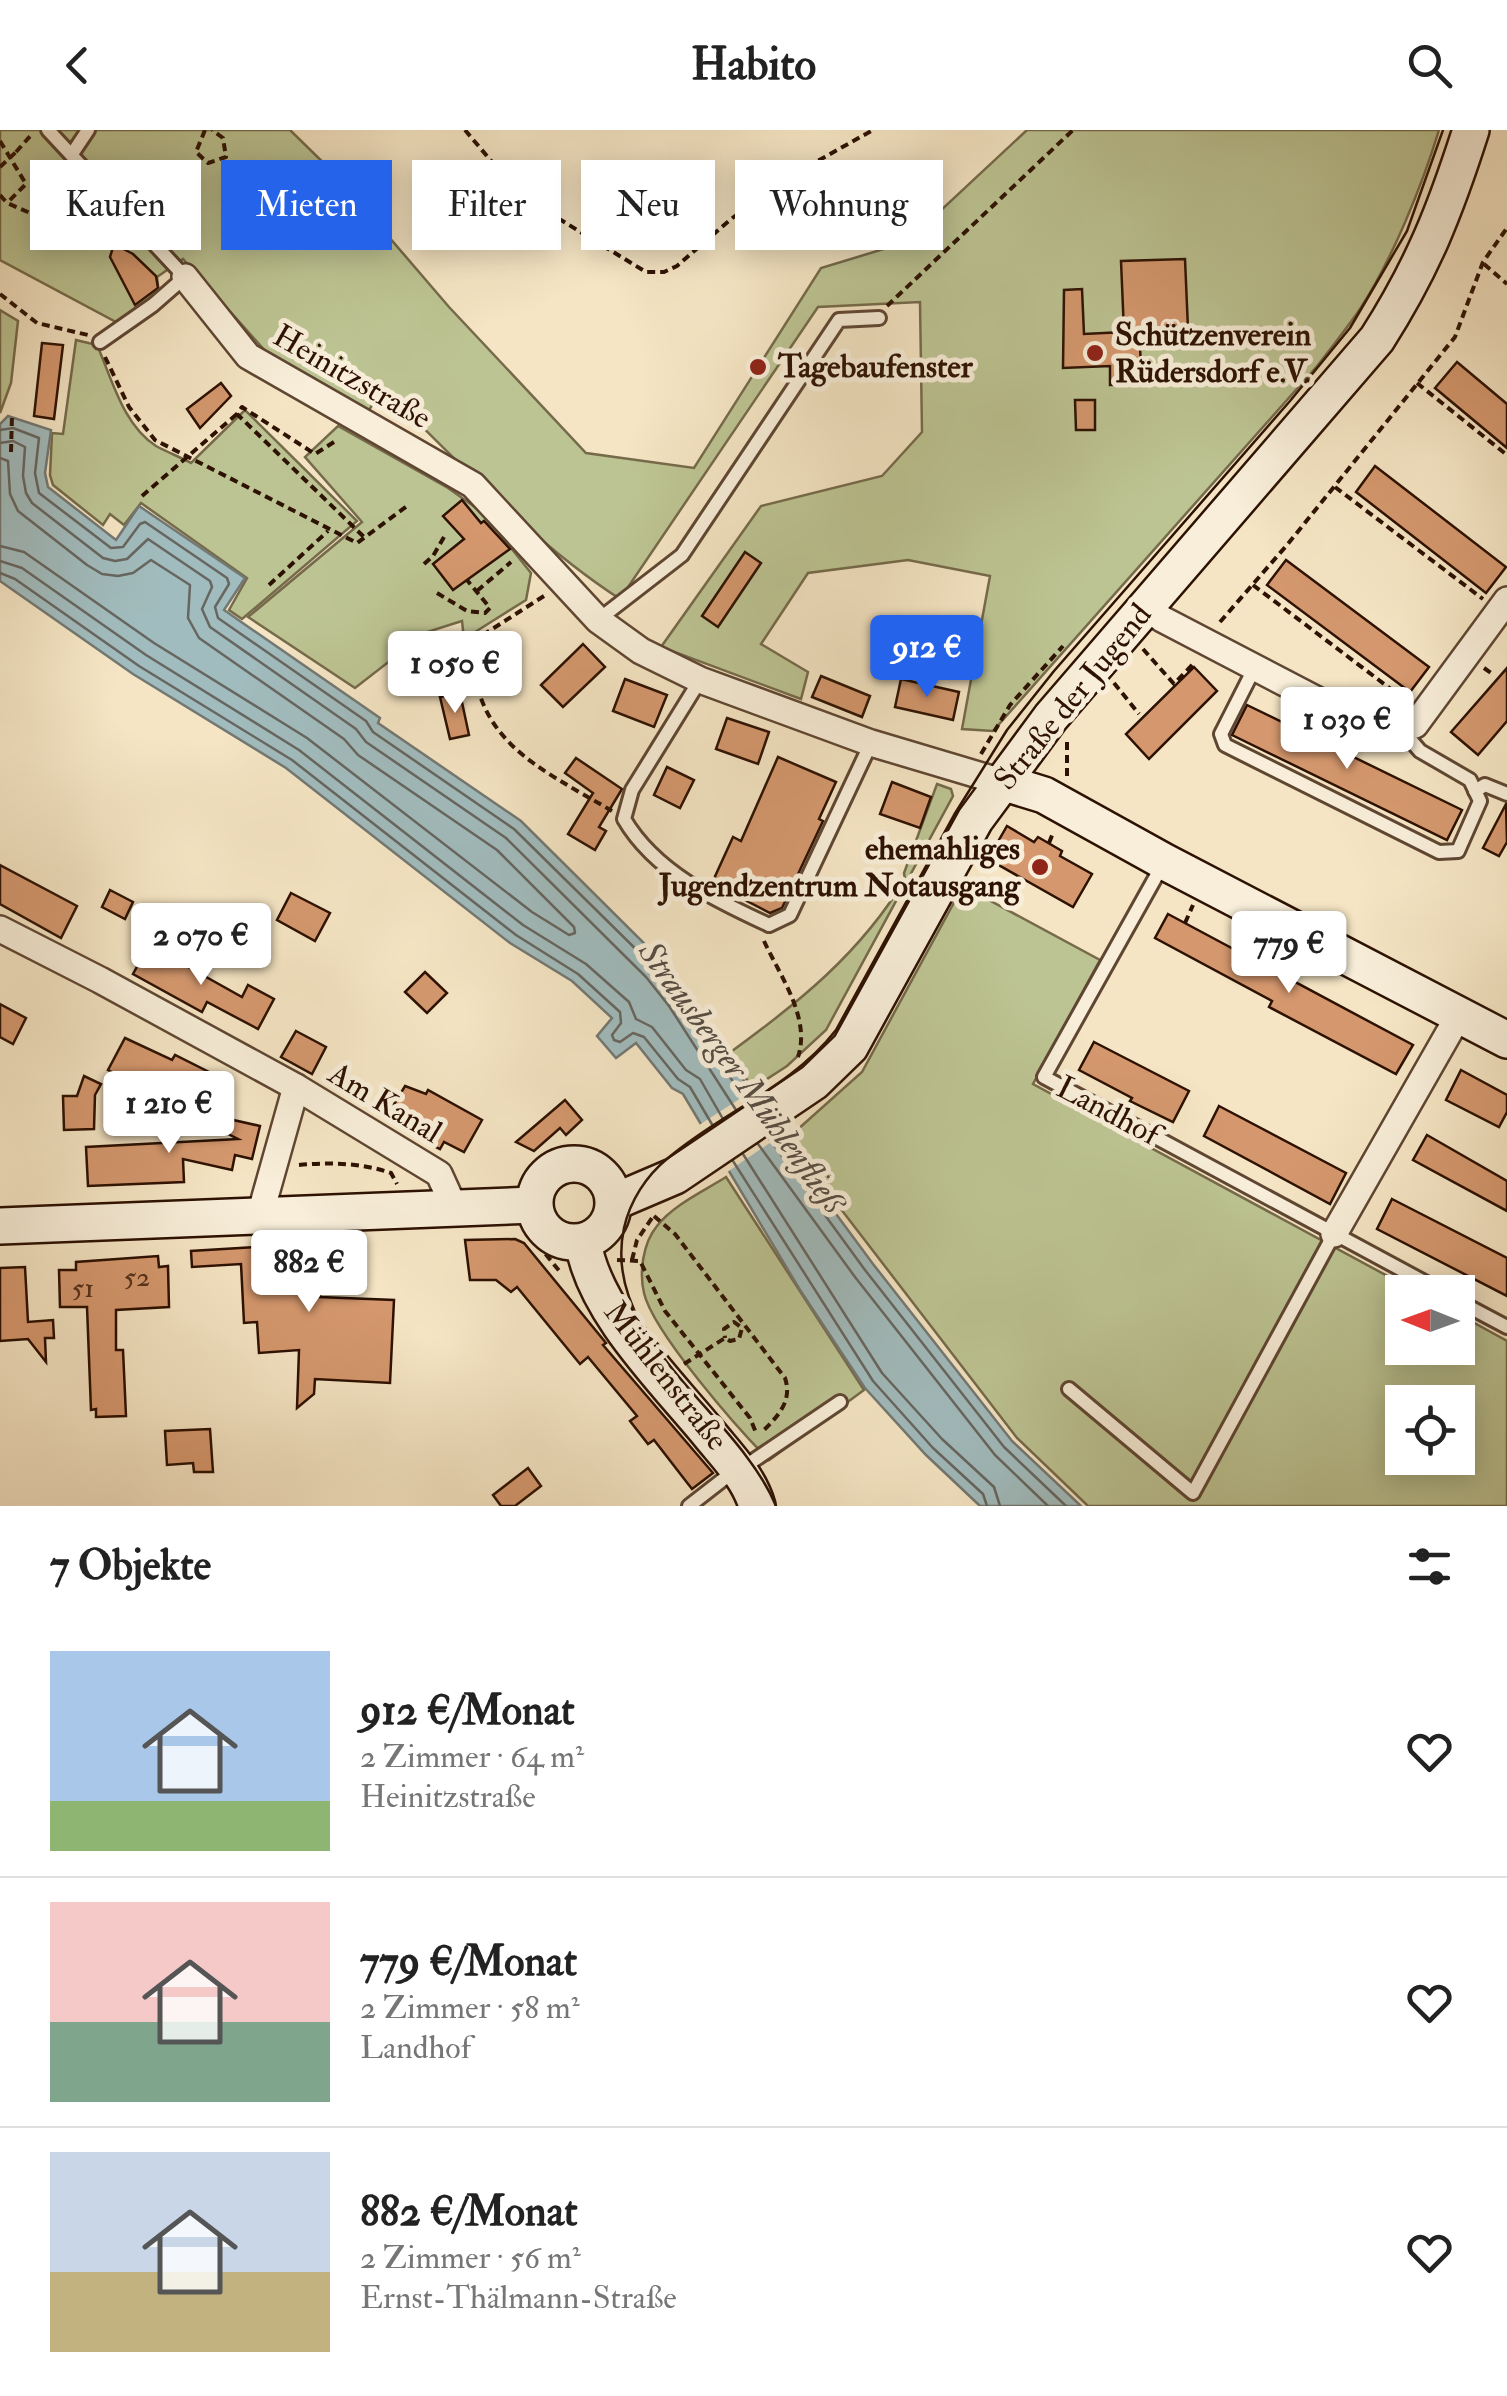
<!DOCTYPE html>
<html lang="de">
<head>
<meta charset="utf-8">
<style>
	body { margin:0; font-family:"IM FELL Double Pica",serif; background:#f2f2f2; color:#222; height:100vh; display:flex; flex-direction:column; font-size:38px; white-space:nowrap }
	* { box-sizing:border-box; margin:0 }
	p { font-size:32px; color:#767676 }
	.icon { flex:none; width:55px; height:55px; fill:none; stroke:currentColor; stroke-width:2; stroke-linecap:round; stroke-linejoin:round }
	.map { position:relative; height:1376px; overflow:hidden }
	.panel { display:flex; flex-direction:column; background:#fff; flex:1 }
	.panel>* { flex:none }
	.top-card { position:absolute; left:30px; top:30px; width:1000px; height:90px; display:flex; gap:20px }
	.needle { width:65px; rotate:271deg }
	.buttons { position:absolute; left:1385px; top:1145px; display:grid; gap:20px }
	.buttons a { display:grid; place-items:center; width:90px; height:90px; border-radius:0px; background:#fff; box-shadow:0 5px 25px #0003; font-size:50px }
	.price { position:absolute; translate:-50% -85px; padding:0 22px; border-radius:10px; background:#fff; color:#222; font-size:32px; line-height:65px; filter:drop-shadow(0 2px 5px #0008) }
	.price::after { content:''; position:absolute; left:50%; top:60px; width:30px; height:22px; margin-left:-15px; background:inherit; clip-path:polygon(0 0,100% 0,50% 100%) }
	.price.selected { background:#2563eb; color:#fff }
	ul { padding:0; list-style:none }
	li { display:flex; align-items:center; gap:30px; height:250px; padding:0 50px }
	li+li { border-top:2px solid #e0e0e0 }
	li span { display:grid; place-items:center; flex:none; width:280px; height:200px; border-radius:0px; color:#555 }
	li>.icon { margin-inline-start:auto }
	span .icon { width:120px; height:120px; fill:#fffc; stroke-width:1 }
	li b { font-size:42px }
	h2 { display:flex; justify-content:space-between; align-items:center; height:120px; padding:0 50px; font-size:42px }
	.chip { padding:0 35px; border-radius:0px; background:#fff; box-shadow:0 5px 25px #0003; font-size:35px; line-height:90px }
	.chip.selected { background:#2563eb; color:#fff }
	header { display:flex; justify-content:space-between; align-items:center; height:130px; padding:0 50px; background:#fff; font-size:45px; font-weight:700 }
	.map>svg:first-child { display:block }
	.green { fill:#bdc493; stroke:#756a4a; stroke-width:2.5; fill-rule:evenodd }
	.water { fill:#a1bcbe; stroke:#737873; stroke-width:2.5 }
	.pier { fill:#f5e5c4 }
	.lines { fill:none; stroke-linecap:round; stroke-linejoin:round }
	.shore { stroke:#676660; stroke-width:2.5 }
	.building { fill:#d5986e; stroke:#2d1102; stroke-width:2.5 }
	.lane-casing { stroke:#5f4632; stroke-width:18 }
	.street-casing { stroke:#5f4632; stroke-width:30 }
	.secondary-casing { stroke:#2d1102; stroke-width:40 }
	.path { stroke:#2d1102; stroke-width:4; stroke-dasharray:8 5; stroke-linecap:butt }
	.lane { stroke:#f8eed9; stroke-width:12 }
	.street { stroke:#f8eed9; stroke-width:25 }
	.secondary { stroke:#f8eed9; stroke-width:35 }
	.tram { stroke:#2d1102; stroke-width:2.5 }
	.path-bridge { stroke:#2d1102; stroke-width:4; stroke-dasharray:8 5; stroke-linecap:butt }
	.poi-dot { fill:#8f2418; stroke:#f8eed9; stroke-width:4 }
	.labels { text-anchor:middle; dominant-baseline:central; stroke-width:10; stroke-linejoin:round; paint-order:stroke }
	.number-label { font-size:28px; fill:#57331d }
	.poi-label { font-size:32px; font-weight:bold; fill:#2d1102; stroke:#f8eed9; text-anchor:start }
	.street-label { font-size:32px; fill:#2d1102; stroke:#f8eed9 }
	.water-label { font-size:35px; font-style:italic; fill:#564d44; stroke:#f8eed9 }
</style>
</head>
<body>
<header><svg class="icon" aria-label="back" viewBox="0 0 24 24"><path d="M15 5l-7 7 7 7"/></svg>Habito<svg class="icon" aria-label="search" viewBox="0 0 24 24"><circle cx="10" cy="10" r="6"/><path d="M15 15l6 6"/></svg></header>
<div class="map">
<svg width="1507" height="1376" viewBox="0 0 1507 1376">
	<rect width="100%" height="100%" fill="#f5e5c4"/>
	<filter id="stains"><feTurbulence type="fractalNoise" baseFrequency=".002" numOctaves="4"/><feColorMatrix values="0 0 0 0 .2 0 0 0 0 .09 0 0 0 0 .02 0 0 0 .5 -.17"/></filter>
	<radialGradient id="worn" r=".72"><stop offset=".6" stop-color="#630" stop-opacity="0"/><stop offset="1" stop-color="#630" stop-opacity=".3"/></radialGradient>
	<g class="green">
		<path d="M0,0H290L334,43L449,177L586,323L694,338L821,138L907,112L1027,0H1439C1422,56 1392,130 1360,179C1347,198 1332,217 1318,235L993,601L962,599L990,446L908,430L808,443L761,514L808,542L801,569L661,517L761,376L882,346L922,302L920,172L818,177L620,469C532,412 458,331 383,258L369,280L276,233L183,129L157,147L159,164L118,193L0,130Z"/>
		<polygon points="0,180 18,191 11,253 0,283"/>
		<path d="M76,210L97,215C112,249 123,295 156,316C167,322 180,327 191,333L245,280L357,391L242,489L229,480L247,448L141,373L124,395L110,384L103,395L53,355L50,345L52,303L63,304Z"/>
		<polygon points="338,296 448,358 482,382 531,443 526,470 464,509 462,491 427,502 355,558 248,487 362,392 305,327"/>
		<path d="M937,654L951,659L953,666L826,900L787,936L753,958L728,924C797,874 861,823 905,749L904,743Z"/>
		<path d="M963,756L1100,830L1033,954L1417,1162H1402V1218H1458V1184L1507,1211V1376H1088L1017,1308L787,1009L862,942ZM1402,1272H1458V1328H1402Z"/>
		<path d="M726,1047L864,1260L769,1330C738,1299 653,1202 644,1163C639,1142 643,1113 657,1096C673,1075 704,1061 726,1047Z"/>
	</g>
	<polygon class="water" points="8,286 51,300 45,343 48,357 116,410 139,376 245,448 224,480 380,588 378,593 521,691 663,832 687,863 788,1019 873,1134 1012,1311 1081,1376 980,1376 926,1325 865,1258 800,1160 683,964 672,958 636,913 616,928 597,906 612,888 572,851 510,813 286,638 133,544 0,451 0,294"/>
	<polygon class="pier" points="755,959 784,1003 723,1045 696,997"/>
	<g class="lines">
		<g class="shore">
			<polyline points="0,300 13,298 39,308 35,343 39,363 111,418 123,417 140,394 145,392 227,448 229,454 215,477 218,488 366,591 373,602 514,699 655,838 679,869 747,973"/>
			<polyline points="0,313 13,311 25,317 23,346 26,363 32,373 103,428 115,431 127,429 148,409 210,451 212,457 202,479 210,497 356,599 366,612 506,708 646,847 669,876 736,980"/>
			<polyline points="0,328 8,331 10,364 18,381 87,435 102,444 118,446 133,443 151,430 190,455 188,488 199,508 344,609 358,625 497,720 574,797 575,803 569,805 532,782 307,608 154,513 24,422 0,416"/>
			<polyline points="0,431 22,438 146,525 299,620 523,795 586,834 629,872 636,889 652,897 686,940 700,949 723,989"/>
			<polyline points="0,443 15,449 139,536 292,630 516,805 578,844 620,882 621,893 612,905 614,910 620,912 633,903 644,907 678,949 690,957 713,996"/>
			<polyline points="768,1007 865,1140 1004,1317 1066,1376"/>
			<polyline points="758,1014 855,1147 995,1325 1048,1376"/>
			<polyline points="743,1024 882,1243 942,1309 994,1357 1000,1376"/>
			<polyline points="733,1031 873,1251 933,1318 983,1364 987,1376"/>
		</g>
	</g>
	<g class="building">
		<polygon points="114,114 133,124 156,146 158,158 135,175 110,127"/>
		<polygon points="1185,129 1188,199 1156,201 1156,217 1140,217 1142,254 1110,255 1110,236 1063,238 1064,160 1082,159 1084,204 1124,202 1121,131"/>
		<polygon points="42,213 63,215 54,289 34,286"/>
		<polygon points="1457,232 1507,274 1507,318 1435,258"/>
		<polygon points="221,253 231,266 200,298 187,279"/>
		<polygon points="1075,270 1095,270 1095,300 1076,300"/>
		<polygon points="1375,336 1506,437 1486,463 1356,362"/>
		<polygon points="462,370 481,393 484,391 510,419 453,460 433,434 464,409 443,386"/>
		<polygon points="745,422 761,433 718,497 702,486"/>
		<polygon points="1286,430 1429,537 1410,562 1267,455"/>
		<polygon points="583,514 605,537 563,577 541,555"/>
		<polygon points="1194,537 1217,561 1149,629 1126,604"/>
		<polygon points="1507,538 1507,591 1478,625 1451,602"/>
		<polygon points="821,546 870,566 862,587 812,567"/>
		<polygon points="625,549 667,565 654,597 613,581"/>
		<polygon points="901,549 959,562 953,590 895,577"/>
		<polygon points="460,563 469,605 450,609 440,567"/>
		<polygon points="1247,575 1462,680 1447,710 1232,605"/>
		<polygon points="727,588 769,602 758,634 716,619"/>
		<polygon points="778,627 836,652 819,689 823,691 782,778 770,783 712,753 733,707 741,711"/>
		<polygon points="576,628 622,659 599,697 606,701 595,720 568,704 593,663 565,643"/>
		<polygon points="667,637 694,650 680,678 654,665"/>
		<polygon points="892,652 931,667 920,698 880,684"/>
		<polygon points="1506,674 1507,712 1499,726 1483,718"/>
		<polygon points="1007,696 1034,712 1038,707 1062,721 1060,726 1092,744 1073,777 988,729"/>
		<polygon points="0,735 77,776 61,808 0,774"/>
		<polygon points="110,760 133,772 125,789 102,777"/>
		<polygon points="291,763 330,783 315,811 277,790"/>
		<polygon points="1168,784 1413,915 1396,944 1269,877 1272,871 1155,808"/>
		<polygon points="149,815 242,867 248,855 274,869 258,899 207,872 202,882 133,844"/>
		<polygon points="425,842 447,863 427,883 405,862"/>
		<polygon points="0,874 26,888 13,914 0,907"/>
		<polygon points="296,901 326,917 312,944 281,927"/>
		<polygon points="125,908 172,930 175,925 209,942 188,983 108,940"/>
		<polygon points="1094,912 1189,961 1173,992 1130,971 1132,968 1079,940"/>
		<polygon points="1461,940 1507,965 1507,982 1499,997 1446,970"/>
		<polygon points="84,946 101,954 95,965 94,999 64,1000 63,966 77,966"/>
		<polygon points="405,956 426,964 428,960 482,990 464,1022 444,1012 440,1019 424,1011 428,1006 390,981"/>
		<polygon points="565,970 582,990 566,1005 560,998 534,1021 516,1012"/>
		<polygon points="1219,976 1346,1043 1330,1074 1204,1006"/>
		<polygon points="198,982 260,996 252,1029 235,1025 232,1040 183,1029 184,1052 88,1056 86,1017 238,1009 196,988"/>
		<polygon points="1427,1005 1507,1051 1507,1081 1413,1030"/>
		<polygon points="1392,1069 1507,1128 1507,1166 1377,1099"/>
		<polygon points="515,1109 524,1113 606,1213 603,1215 713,1343 692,1359 654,1310 648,1314 630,1291 637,1286 588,1227 580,1234 517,1157 511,1162 496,1150 470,1150 465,1110"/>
		<polygon points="323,1113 320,1167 394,1170 390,1253 315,1249 314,1264 297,1278 299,1220 259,1223 257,1192 244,1193 241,1134 192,1137 191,1121"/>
		<polygon points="158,1126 159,1137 168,1136 169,1177 116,1180 116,1220 123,1220 126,1286 96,1287 96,1279 91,1280 87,1177 60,1177 59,1140 76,1140 76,1132"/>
		<polygon points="25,1137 28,1192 53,1190 54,1208 45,1208 46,1232 28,1209 0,1211 0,1138"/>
		<polygon points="210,1299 213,1342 194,1342 193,1333 167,1335 165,1301"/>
		<polygon points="528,1338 541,1356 515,1376 501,1376 493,1365"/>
	</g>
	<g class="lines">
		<defs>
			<g id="lane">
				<polyline points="48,0 185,147 153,175 100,212"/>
				<polyline points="72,24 88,0"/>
				<polyline points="598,490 682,425 839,190 879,188"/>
				<polyline points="1255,537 1221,604 1225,615 1439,722 1458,721 1480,671 1470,650 1420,621 1401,599"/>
				<path d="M700,550L632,660L624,689C655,742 715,770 769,795L790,785L871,613"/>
				<polyline points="1475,661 1485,655 1507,664"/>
				<polyline points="1163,734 1044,947 1443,1162"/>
				<polyline points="1458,1171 1507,1197"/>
				<polyline points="1069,1259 1193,1363 1334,1104"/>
				<polyline points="741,1339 840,1272"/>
				<polyline points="689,1376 734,1341"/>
			</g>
			<g id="street">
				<polyline points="185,147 248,226 473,355 598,490 641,521 700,550 871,613 1002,652"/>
				<path d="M1147,477L1162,489L1350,587C1372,596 1391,601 1415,595L1507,470"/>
				<polyline points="0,799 100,850 296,957 439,1044 454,1077"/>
				<polyline points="260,1085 296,957"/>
				<polyline points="1334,1104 1459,885"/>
			</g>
			<g id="secondary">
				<polyline points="1002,652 1044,665 1165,732 1507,910"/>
				<circle cx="574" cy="1073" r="39"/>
				<path d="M614,1072L675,1046L814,952L850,917L975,690L1051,587L1377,209C1423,137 1445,81 1471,0"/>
				<polyline points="0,1096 534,1075"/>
				<path d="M583,1112C594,1182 666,1251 710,1305C728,1327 749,1348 757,1376"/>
			</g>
		</defs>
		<use href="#lane" class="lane-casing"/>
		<use href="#street" class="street-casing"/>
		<use href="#secondary" class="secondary-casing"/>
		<g class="path">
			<polyline points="205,0 196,22 208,33 226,27 223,8 212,0"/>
			<polyline points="465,0 520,65 646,142 664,142 677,136 731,89 789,47 873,0"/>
			<polyline points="0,11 26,54 7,73"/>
			<polyline points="16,22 32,4"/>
			<polyline points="0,65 7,73 109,117 118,101"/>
			<polyline points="1484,134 1507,154"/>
			<polyline points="0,164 37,193 88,205"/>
			<polyline points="887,176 1073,0"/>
			<polyline points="105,227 129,277 155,310 357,413 407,376"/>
			<polyline points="1417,253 1507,325"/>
			<polyline points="334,312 315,324 242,277 237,284 365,408"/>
			<polyline points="11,322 12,285"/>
			<polyline points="1335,357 1483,469"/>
			<polyline points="142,366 237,284"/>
			<polyline points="424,434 433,426 444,407"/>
			<polyline points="269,455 328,401"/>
			<polyline points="1253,455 1404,569"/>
			<polyline points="477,461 511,432"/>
			<polyline points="437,463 467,481 485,483 490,478 467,450"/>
			<path d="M544,466L472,512C472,611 536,636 612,681"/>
			<polyline points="1220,492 1287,415 1455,207 1483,132 1507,98"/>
			<polyline points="1143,519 1174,554 1194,533"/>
			<polyline points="1484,538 1494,545"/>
			<polyline points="1114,553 1139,584"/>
			<polyline points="1067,612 1067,647"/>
			<polyline points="981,624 1010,575 1063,516"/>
			<polyline points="1049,713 1053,703"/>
			<polyline points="1185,793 1193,775"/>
			<path d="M764,811C780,846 811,888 798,927"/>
			<path d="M299,1035C330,1032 362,1033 391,1043L397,1054"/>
			<path d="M654,1086L675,1104L785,1248C793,1272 777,1287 761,1303"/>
			<polyline points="529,1104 561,1143"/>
			<polyline points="617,1130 640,1131 665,1181 750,1288 757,1305"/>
			<polyline points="632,1130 637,1110 654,1085"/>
			<polyline points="684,1234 725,1208 730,1211 739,1209 742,1198 734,1192 724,1199 725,1208"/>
		</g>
		<use href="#lane" class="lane"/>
		<use href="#street" class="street"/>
		<use href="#secondary" class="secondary"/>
		<path class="tram" d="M776,1376C737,1282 600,1210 624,1098C630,1071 646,1046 668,1028C722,982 792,957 836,900L954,685L1007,600L1054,541L1290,271L1350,198L1407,101L1443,0"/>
		<polyline class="path-bridge" points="0,37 16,22"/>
	</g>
	<g class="poi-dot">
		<circle cx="1095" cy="223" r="10"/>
		<circle cx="758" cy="237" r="10"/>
		<circle cx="1040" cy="737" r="10"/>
	</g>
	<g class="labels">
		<g class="number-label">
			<text x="137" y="1147">52</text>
			<text x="83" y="1158">51</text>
		</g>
		<g class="poi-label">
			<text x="1115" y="205">Schützenverein<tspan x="1115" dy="37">Rüdersdorf e.V.</tspan></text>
			<text x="778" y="237">Tagebaufenster</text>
			<text x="1020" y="719" text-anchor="end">ehemahliges<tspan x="1020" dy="37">Jugendzentrum Notausgang</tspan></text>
		</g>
		<g class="street-label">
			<text transform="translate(352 247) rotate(30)">Heinitzstraße</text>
			<text transform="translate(1073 567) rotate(-51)">Straße der Jugend</text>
			<text transform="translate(385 973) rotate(31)">Am Kanal</text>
			<text transform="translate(1108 981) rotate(28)">Landhof</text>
			<text transform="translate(666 1246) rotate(52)">Mühlenstraße</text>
		</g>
		<g class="water-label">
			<text transform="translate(742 947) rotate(54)">Strausberger Mühlenfließ</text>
		</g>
	</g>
	<rect width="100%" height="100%" filter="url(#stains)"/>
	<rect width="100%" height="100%" fill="url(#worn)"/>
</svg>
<div class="buttons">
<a><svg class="needle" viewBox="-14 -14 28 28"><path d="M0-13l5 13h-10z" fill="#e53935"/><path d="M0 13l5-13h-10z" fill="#767676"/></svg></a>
<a><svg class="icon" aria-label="locate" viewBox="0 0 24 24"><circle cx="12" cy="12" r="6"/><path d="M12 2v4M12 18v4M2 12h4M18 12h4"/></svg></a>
</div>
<b class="price selected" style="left:927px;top:570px">912 €</b>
<b class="price" style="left:455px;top:586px">1 050 €</b>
<b class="price" style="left:1347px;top:642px">1 030 €</b>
<b class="price" style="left:201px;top:858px">2 070 €</b>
<b class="price" style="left:1289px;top:866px">779 €</b>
<b class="price" style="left:169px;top:1026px">1 210 €</b>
<b class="price" style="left:309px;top:1185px">882 €</b>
<div class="top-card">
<a class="chip">Kaufen</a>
<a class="chip selected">Mieten</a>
<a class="chip">Filter</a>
<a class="chip">Neu</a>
<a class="chip">Wohnung</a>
</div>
</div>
<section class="panel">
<h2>7 Objekte<svg class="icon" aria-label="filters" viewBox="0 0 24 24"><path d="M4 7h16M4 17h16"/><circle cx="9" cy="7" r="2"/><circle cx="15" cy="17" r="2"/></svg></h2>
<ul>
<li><span style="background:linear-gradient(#a9c7e8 75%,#8fb573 0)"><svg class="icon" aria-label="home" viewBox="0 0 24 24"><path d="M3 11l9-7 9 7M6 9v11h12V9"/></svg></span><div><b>912 €/Monat</b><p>2 Zimmer · 64 m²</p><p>Heinitzstraße</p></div><svg class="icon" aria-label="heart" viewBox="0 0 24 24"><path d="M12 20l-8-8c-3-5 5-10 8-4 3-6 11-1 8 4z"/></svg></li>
<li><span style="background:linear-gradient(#f6c9c9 60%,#7fa58c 0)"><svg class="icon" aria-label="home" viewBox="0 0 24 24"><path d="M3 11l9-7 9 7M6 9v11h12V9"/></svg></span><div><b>779 €/Monat</b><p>2 Zimmer · 58 m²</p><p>Landhof</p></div><svg class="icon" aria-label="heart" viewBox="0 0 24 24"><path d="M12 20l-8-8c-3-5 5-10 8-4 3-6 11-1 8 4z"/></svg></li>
<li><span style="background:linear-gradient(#c9d6e8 60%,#c2b280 0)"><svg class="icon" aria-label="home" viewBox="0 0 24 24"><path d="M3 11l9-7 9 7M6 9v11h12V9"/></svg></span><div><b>882 €/Monat</b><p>2 Zimmer · 56 m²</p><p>Ernst-Thälmann-Straße</p></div><svg class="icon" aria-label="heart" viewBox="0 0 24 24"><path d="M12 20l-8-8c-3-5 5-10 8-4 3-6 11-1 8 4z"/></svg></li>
</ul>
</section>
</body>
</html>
